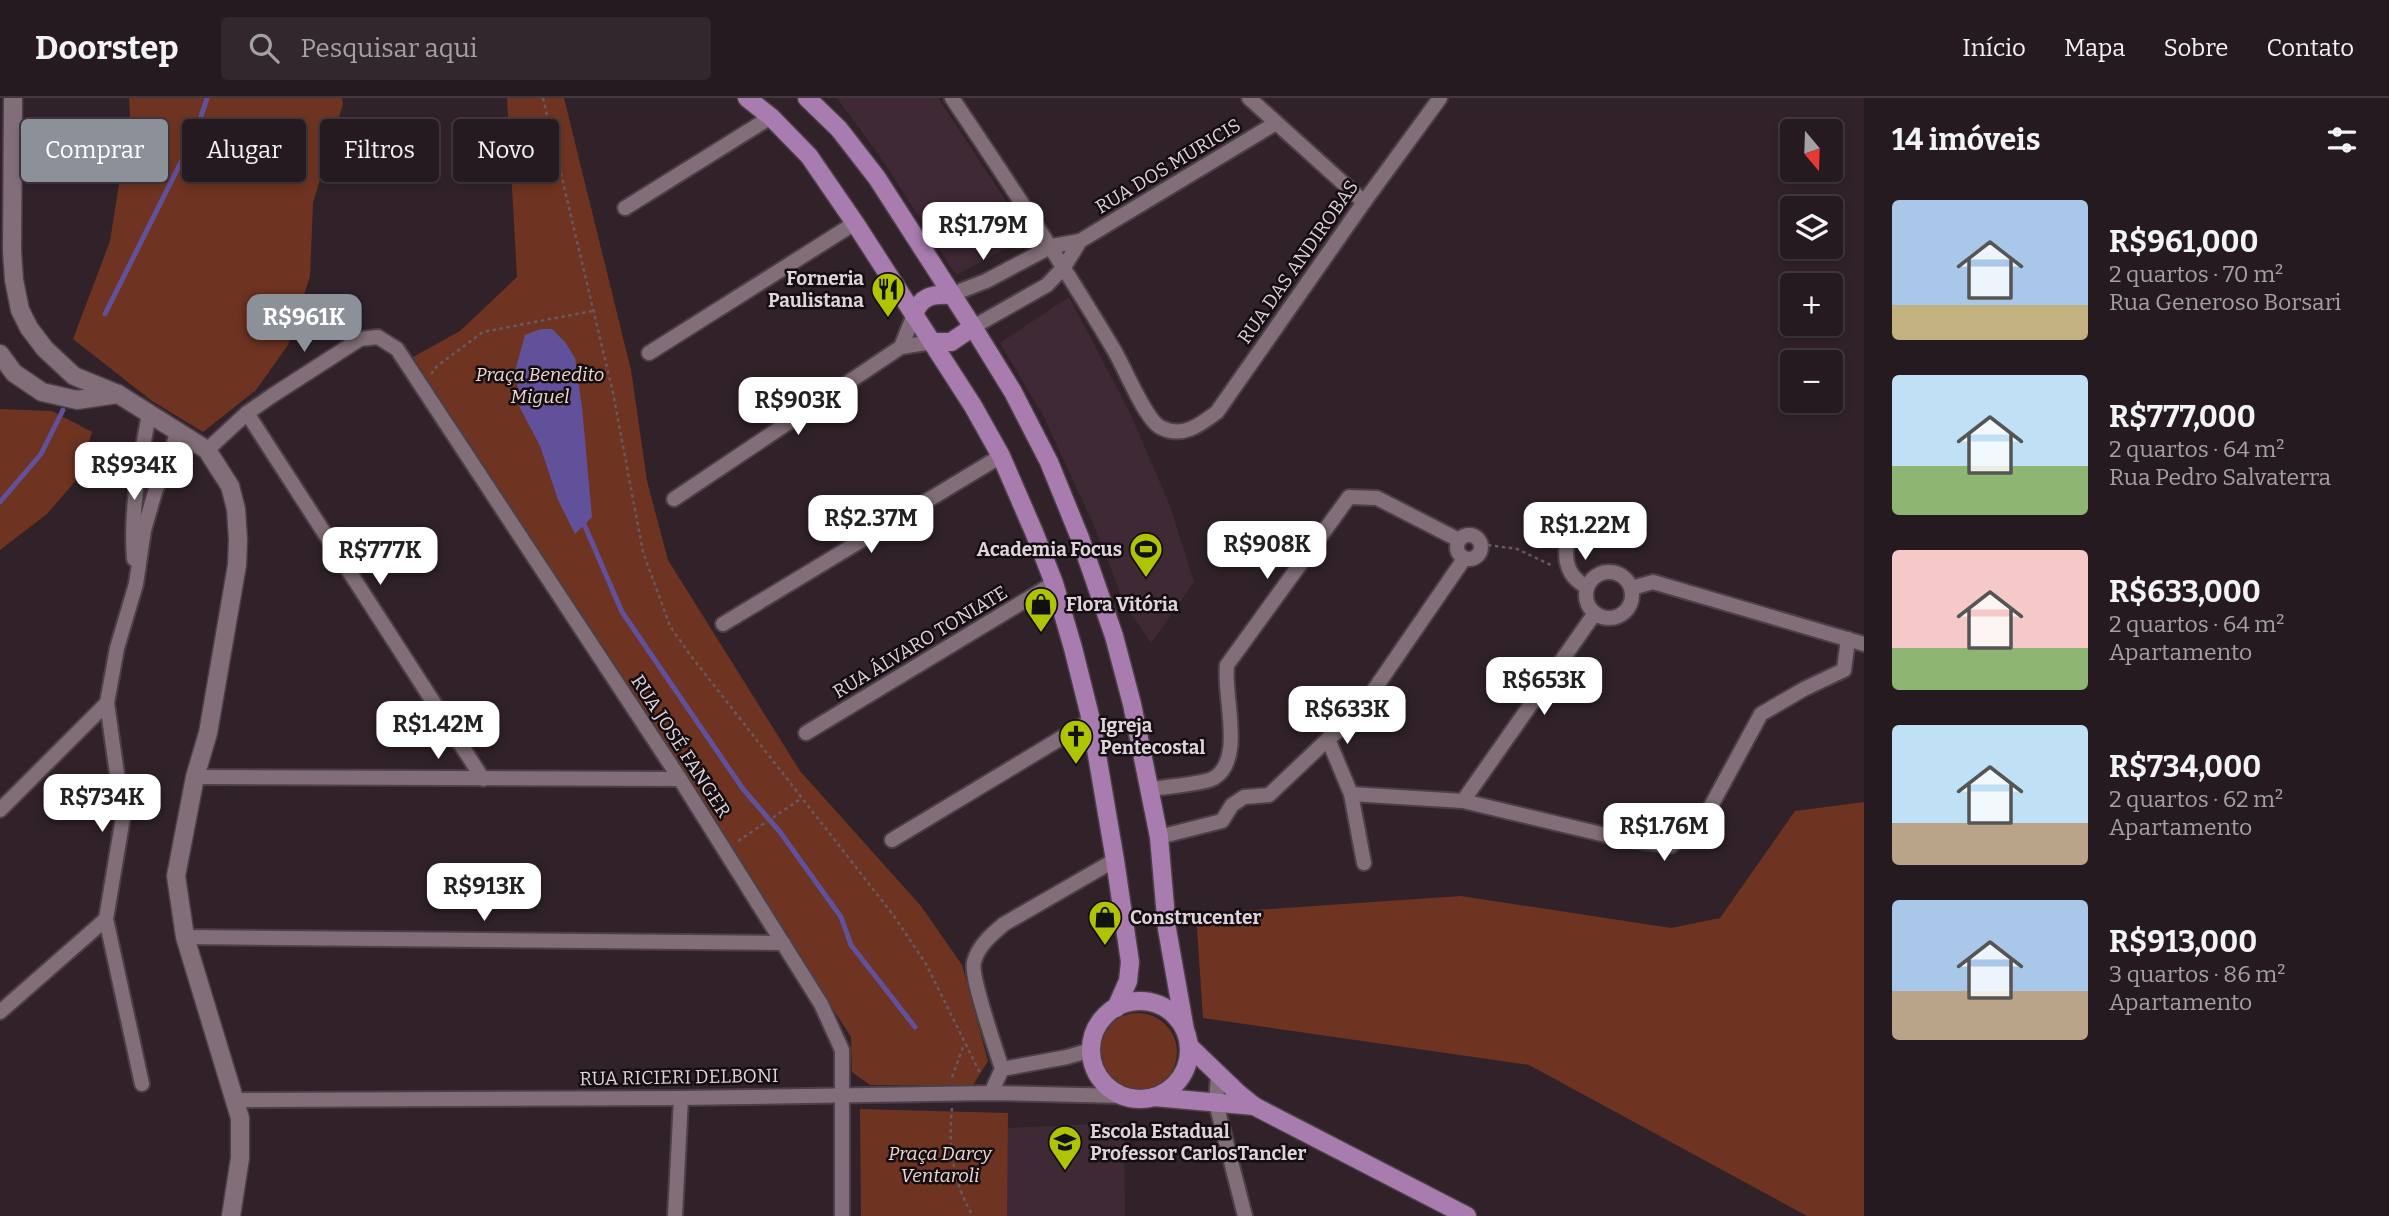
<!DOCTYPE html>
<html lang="pt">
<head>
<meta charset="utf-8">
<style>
	body { margin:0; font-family:Bitter,serif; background:#31272d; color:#f1f3f6; height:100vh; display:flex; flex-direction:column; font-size:26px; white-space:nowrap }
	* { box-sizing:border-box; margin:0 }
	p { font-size:23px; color:#a3a1a5 }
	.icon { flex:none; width:38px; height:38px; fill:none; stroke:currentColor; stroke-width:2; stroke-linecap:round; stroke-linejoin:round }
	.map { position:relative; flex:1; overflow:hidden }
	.side { display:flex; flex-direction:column; background:#251a20; width:525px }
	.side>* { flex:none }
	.banner { position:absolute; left:21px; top:21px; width:665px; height:63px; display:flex; gap:14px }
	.needle { width:46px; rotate:161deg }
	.tools { position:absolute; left:1780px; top:21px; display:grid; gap:14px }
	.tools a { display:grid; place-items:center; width:63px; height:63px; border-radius:7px; background:#251a20; box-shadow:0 4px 10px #0003,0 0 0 2px #42383e; font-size:35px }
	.price { position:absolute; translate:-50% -60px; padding:0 16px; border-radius:14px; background:#fff; color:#222; font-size:23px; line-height:46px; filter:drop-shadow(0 2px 4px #0008) }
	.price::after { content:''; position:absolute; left:50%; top:42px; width:21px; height:16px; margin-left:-10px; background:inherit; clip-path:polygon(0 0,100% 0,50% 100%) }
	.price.on { background:#8c9099; color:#fff }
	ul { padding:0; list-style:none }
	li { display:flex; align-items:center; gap:21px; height:175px; padding:0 28px }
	li span { display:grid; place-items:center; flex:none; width:196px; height:140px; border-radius:7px; color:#555 }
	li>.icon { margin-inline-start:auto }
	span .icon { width:84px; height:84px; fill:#fffc; stroke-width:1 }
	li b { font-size:30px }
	h2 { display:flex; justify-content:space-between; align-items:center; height:84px; padding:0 28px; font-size:30px }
	.tag { padding:0 24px; border-radius:7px; background:#251a20; box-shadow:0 4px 10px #0003,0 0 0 2px #42383e; font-size:24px; line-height:63px }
	.tag.on { background:#8c9099; color:#fff }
	header { display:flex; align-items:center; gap:42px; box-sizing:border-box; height:98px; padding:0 35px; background:#251a20; border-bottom:2px solid #42383e }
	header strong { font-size:33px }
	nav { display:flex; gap:38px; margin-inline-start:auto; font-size:24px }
	.search { width:490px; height:63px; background:#31272d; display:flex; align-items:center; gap:18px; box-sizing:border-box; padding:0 24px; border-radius:7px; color:#a3a1a5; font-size:26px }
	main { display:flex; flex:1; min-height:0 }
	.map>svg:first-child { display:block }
	.built { fill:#3f2935 }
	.green { fill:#6e3321 }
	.water { fill:#61519a }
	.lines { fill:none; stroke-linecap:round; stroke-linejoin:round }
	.stream { stroke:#61519a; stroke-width:5 }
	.street-casing { stroke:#4c3f47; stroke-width:18 }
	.secondary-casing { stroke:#4c3f47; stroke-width:21 }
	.primary-casing { stroke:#4c3f47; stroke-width:21 }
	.path { stroke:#675960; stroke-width:2.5; stroke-dasharray:3.5 3.5; stroke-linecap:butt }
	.street { stroke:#816e78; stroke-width:14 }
	.secondary { stroke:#816e78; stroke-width:18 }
	.primary { stroke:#a97cb0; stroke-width:18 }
	.labels { text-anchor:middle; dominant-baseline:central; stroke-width:5; stroke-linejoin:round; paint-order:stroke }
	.street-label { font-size:19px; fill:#dfd4da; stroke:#140d11 }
	.poi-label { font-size:19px; font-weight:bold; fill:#dfd4da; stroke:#140d11; text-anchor:start }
	.park-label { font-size:19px; font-style:italic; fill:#efd7d0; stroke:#140d11 }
</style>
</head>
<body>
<header>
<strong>Doorstep</strong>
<div class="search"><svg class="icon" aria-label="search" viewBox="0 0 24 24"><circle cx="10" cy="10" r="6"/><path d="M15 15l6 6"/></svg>Pesquisar aqui</div>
<nav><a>Início</a><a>Mapa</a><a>Sobre</a><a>Contato</a></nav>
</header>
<main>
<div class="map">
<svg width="1864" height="1118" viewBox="0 0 1864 1118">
	<rect width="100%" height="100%" fill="#31222a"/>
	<g class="built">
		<polygon points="837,0 938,0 1029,138 956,177 880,58"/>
		<polygon points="1069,199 1130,315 1170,408 1194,484 1151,545 1125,507 1095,430 1044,319 1000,245"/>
		<polygon points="1124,1025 1125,1118 1005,1118 1006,1030"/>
	</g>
	<g class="green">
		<polygon points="129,0 342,0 343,6 313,105 310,178 288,247 256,292 203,334 152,303 73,241 110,143 130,17"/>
		<polygon points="507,0 564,0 631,272 647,383 668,462 800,673 921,808 962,867 988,963 973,987 870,987 852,974 851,939 413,259 460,233 517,179"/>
		<polygon points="0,311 52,313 92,334 78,380 47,416 0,452"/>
		<polygon points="1864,704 1864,1118 1807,1118 1529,967 1203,920 1196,816 1461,798 1671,830 1720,820 1795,713"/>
		<circle cx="1138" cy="954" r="39"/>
		<polygon points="860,1011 1008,1015 1007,1118 861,1118"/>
	</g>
	<polygon class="water" points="541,231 552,231 565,244 575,260 582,309 592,419 575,436 558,402 540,348 519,308 516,269 525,237"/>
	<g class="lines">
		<g class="stream">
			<polyline points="105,216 196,34 207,0"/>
			<polyline points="0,404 41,356 63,312"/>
			<polyline points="584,426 622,514 743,691 780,734 841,819 851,847 915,929"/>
		</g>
		<defs>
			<g id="street">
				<path d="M952,0C1008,83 1063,166 1114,252C1124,268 1145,321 1160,329C1182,341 1200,327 1217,314L1364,104L1440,0"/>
				<polyline points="1249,0 1364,104"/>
				<polyline points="625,110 771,19"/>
				<polyline points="950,197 986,183 1052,148 1080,143 1276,25"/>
				<polyline points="973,229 1047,187 1064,169 1080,143"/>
				<polyline points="901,249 914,217"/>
				<polyline points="649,255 855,125"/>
				<polyline points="247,315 483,681"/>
				<polyline points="207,352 247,315 273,297 360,241 378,239 397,251 680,681 821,906 842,952 842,1118"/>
				<polyline points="674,401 901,249 932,244"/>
				<path d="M1570,417C1567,445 1557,474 1587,489"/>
				<circle cx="1469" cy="449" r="12"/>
				<path d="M134,461C130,411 140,365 149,316"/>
				<circle cx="1609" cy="497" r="23"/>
				<polyline points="1632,490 1653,484 1864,546"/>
				<polyline points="723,526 1001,358"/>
				<polyline points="806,635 1054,485"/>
				<polyline points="1328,641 1351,696 1364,765"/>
				<polyline points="195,679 680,681"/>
				<path d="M1150,691C1164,689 1204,686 1214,680C1245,661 1223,599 1227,567L1349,399L1377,400L1459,442"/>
				<polyline points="1351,696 1463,703 1618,740 1671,748 1705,719 1761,616 1804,591 1844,572 1848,541"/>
				<polyline points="1463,703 1595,515"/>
				<polyline points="0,712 107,605"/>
				<polyline points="1159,739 1222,723 1232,707 1244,699 1269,697 1328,641 1356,618 1464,461"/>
				<polyline points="892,742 1091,622"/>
				<polyline points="185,839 783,845"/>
				<polyline points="0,914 106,821"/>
				<polyline points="1002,971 1067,959 1091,952"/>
				<polyline points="1218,977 1216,1005 1245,1118"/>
				<polyline points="142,986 106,821 123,719 107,605 117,550 136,486 144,432 155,394 178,334"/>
				<path d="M991,995L1002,971C996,951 970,879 974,864C978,848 992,836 1004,826L1115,762"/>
				<polyline points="235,1002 681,1000 991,995 1123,998"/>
				<polyline points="675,1118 681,1000"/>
			</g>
			<g id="secondary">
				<polyline points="13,0 12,153 14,182 20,212 29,230 45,251 74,278 118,296 207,352 230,388 236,411 238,442 237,467 208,635 195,679 176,778 185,839 240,1020 240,1060 231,1118"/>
				<polyline points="0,256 14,275 42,294 77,302 118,296"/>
			</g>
			<g id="primary">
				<polyline points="747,0 771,19 809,58 855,125 973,308 1001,358 1034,434 1054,485 1073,550 1091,622 1115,762 1130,864 1128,883 1116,910"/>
				<polyline points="807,0 839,31 877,80 973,229 1013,294 1049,364 1080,440 1114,538 1132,606 1159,739 1167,831 1185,932"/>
				<path d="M914,217C920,198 933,196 950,197"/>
				<polyline points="932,244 951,244 973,229"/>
				<circle cx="1140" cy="952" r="49"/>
				<polyline points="1189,948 1238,995 1254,1008 1467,1118"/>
				<polyline points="1154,999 1254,1008"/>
			</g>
		</defs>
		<use href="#street" class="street-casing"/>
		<use href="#secondary" class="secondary-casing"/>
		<use href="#primary" class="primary-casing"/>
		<g class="path">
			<polyline points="543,0 613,295 643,454 670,528 688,554 894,818 926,866 981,977"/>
			<polyline points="431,276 437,268 483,234 592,213"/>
			<polyline points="1481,446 1517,451 1551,467"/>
			<polyline points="738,743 802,700"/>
			<polyline points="952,979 964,946"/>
			<path d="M952,1010C948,1048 953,1085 973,1118"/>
		</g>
		<use href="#street" class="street"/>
		<use href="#secondary" class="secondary"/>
		<use href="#primary" class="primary"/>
	</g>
	<defs>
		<symbol id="restaurant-pin" viewBox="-11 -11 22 30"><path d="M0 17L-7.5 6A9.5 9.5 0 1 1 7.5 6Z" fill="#afc504" stroke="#140d11"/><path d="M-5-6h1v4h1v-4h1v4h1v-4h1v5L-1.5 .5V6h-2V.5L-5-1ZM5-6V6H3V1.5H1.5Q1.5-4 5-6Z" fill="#111"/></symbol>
		<symbol id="stadium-pin" viewBox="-11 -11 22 30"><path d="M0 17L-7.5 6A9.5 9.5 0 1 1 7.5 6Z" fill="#afc504" stroke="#140d11"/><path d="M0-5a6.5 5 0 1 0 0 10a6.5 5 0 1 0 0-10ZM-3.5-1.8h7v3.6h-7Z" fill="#111"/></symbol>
		<symbol id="shop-pin" viewBox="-11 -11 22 30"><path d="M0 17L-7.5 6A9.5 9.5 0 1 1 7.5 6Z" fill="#afc504" stroke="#140d11"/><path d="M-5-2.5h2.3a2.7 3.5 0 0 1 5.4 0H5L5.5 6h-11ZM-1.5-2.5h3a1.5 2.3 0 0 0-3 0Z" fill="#111"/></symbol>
		<symbol id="church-pin" viewBox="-11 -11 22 30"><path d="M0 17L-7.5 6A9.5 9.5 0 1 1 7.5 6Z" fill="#afc504" stroke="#140d11"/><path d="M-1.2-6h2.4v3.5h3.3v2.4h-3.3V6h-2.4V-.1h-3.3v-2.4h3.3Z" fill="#111"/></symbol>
		<symbol id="school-pin" viewBox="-11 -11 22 30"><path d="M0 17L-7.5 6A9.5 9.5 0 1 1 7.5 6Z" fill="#afc504" stroke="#140d11"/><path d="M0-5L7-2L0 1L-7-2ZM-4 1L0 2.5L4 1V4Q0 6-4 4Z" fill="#111"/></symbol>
	</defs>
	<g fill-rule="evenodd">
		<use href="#restaurant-pin" x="869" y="172" width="38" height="52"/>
		<use href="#stadium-pin" x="1127" y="432" width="38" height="52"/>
		<use href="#shop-pin" x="1022" y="487" width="38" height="52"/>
		<use href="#church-pin" x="1057" y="619" width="38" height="52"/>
		<use href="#shop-pin" x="1086" y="800" width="38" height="52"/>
		<use href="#school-pin" x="1046" y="1025" width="38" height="52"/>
	</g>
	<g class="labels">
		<g class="street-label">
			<text transform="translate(1168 68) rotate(-31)">RUA DOS MURICIS</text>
			<text transform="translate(1298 164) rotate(-55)">RUA DAS ANDIROBAS</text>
			<text transform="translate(920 544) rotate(-31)">RUA ÁLVARO TONIATE</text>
			<text transform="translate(681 648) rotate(57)">RUA JOSÉ FANGER</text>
			<text transform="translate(679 979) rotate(-1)">RUA RICIERI DELBONI</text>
		</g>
		<g class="poi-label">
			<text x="864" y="180" text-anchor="end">Forneria<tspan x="864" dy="22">Paulistana</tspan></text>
			<text x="1122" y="451" text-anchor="end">Academia Focus</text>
			<text x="1066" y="506">Flora Vitória</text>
			<text x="1100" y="627">Igreja<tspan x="1100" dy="22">Pentecostal</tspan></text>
			<text x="1130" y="819">Construcenter</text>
			<text x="1090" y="1033">Escola Estadual<tspan x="1090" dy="22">Professor CarlosTancler</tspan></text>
		</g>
		<g class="park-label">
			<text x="540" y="276">Praça Benedito<tspan x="540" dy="22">Miguel</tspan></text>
			<text x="940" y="1055">Praça Darcy<tspan x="940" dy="22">Ventaroli</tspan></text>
		</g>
	</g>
</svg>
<div class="tools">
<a><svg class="needle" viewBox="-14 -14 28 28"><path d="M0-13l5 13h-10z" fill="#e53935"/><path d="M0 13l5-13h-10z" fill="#a3a1a5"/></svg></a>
<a><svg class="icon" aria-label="layers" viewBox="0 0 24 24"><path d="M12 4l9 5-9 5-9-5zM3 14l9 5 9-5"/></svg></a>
<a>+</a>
<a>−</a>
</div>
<b class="price" style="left:983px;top:164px">R$1.79M</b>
<b class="price on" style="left:304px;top:256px">R$961K</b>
<b class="price" style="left:798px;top:339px">R$903K</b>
<b class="price" style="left:134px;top:404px">R$934K</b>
<b class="price" style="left:871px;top:457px">R$2.37M</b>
<b class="price" style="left:1585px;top:464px">R$1.22M</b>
<b class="price" style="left:1267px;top:483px">R$908K</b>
<b class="price" style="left:380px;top:489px">R$777K</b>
<b class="price" style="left:1544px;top:619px">R$653K</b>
<b class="price" style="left:1347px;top:648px">R$633K</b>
<b class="price" style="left:438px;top:663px">R$1.42M</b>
<b class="price" style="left:102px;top:736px">R$734K</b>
<b class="price" style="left:1664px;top:765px">R$1.76M</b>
<b class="price" style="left:484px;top:825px">R$913K</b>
<div class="banner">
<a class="tag on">Comprar</a>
<a class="tag">Alugar</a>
<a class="tag">Filtros</a>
<a class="tag">Novo</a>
</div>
</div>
<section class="side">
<h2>14 imóveis<svg class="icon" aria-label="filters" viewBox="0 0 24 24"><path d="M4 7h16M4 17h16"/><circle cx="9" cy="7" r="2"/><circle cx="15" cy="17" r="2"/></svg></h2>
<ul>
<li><span style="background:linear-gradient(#a9c7e8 75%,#c2b280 0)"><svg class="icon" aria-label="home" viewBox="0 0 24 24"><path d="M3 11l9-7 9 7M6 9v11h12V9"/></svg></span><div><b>R$961,000</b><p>2 quartos · 70 m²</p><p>Rua Generoso Borsari</p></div></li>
<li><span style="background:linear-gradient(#bfe0f5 65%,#8fb573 0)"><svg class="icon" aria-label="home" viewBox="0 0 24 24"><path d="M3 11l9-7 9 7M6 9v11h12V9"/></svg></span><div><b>R$777,000</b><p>2 quartos · 64 m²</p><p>Rua Pedro Salvaterra</p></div></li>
<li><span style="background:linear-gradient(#f6c9c9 70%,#8fb573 0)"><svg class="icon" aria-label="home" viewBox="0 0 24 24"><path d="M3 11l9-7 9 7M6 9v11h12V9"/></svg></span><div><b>R$633,000</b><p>2 quartos · 64 m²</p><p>Apartamento</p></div></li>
<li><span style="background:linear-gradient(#bfe0f5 70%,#b9a48a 0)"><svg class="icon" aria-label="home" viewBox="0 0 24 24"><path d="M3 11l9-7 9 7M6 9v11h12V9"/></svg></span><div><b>R$734,000</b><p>2 quartos · 62 m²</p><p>Apartamento</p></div></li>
<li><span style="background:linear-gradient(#a9c7e8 65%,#b9a48a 0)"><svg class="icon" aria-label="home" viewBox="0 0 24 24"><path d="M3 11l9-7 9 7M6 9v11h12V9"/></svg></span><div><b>R$913,000</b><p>3 quartos · 86 m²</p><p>Apartamento</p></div></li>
</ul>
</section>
</main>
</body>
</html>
